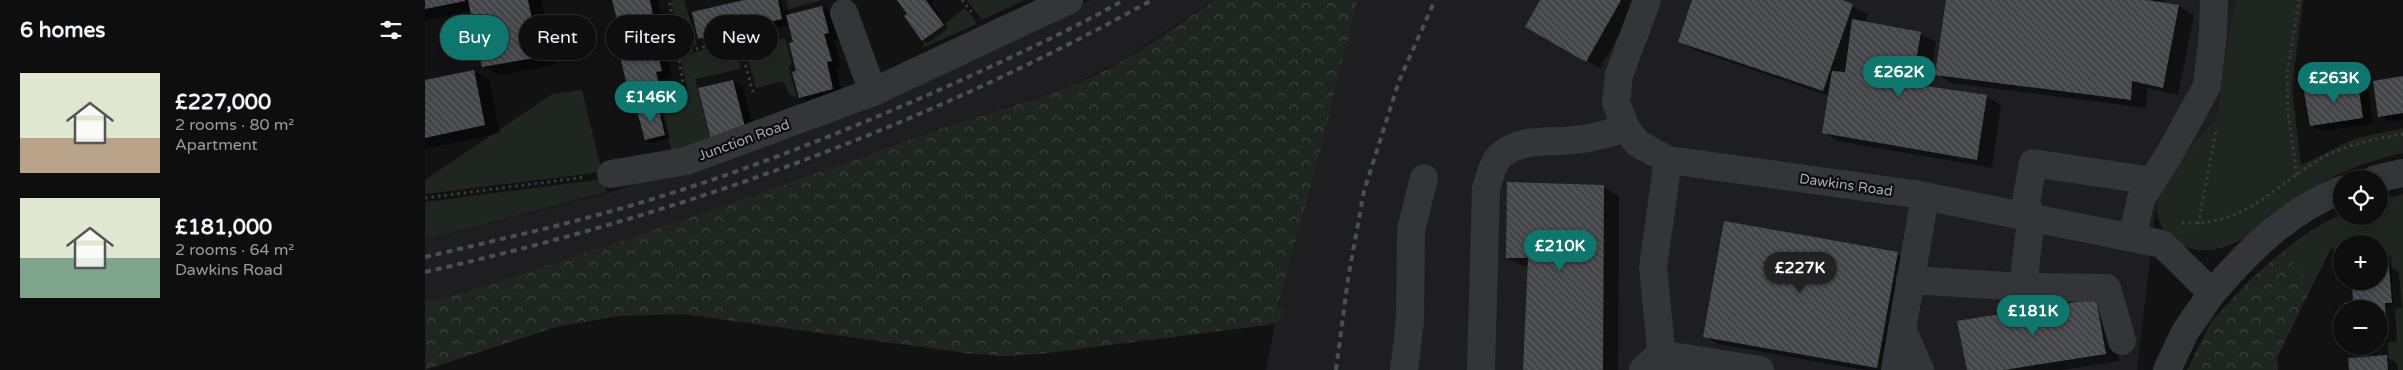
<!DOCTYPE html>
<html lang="en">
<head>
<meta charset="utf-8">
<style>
	body { margin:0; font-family:"Varela Round",sans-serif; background:#171717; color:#f1f3f6; height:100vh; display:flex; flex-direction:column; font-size:19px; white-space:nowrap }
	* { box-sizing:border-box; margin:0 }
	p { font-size:16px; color:#9b9c9e }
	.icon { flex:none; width:28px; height:28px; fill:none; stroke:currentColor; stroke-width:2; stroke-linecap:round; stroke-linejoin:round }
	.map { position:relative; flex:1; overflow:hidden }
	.panel { display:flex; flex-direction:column; background:#0e0e0e; width:425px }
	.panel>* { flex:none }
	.top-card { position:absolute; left:15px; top:15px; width:475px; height:45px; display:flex; gap:10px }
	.controls { position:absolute; left:1908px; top:170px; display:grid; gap:10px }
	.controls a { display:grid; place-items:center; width:55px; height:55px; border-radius:50%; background:#0e0e0e; box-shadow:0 2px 8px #0003,0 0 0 1px #2e2e2e; font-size:25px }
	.price { position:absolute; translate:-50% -42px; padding:0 11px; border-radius:18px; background:#0f766e; color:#fff; font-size:16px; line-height:32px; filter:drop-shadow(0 1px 2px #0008) }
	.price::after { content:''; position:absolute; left:50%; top:30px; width:15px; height:11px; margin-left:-8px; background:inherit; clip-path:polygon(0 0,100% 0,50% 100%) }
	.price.active { background:#222; color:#fff }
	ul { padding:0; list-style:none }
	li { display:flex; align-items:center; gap:15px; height:125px; padding:0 20px }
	li span { display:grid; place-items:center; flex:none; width:140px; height:100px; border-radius:0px; color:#555 }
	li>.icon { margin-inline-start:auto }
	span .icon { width:60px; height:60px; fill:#fffc; stroke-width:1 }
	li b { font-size:21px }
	h2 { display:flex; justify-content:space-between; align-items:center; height:60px; padding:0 20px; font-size:21px }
	.chip { padding:0 18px; border-radius:22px; background:#0e0e0e; box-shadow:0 2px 8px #0003,0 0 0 1px #2e2e2e; font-size:18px; line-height:45px }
	.chip.active { background:#0f766e; color:#fff }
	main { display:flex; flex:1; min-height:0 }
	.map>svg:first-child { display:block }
	.built { fill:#1e1e20 }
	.grass { fill:#1f251f }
	.forest { fill:url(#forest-crowns) }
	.shadow { fill:#0007 }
	.building { fill:url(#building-back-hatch) }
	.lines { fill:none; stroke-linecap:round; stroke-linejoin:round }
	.path { stroke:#393b3f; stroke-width:3; stroke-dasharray:2.5 4; stroke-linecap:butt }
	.minor { stroke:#333538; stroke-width:28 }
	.rail { stroke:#4c4f52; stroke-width:4; stroke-dasharray:6 5; stroke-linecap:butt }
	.labels { text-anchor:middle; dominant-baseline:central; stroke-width:4.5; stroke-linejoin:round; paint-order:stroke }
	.street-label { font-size:14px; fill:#a5abb2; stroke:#0d0d0e }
</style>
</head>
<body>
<main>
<section class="panel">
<h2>6 homes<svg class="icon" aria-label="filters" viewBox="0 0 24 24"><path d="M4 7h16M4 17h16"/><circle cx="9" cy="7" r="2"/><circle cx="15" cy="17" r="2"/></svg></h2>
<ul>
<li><span style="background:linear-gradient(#dfe7d0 65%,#b9a48a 0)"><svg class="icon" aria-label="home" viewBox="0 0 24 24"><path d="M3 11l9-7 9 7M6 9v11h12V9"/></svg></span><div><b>£227,000</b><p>2 rooms · 80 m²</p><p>Apartment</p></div></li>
<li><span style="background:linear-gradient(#dfe7d0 60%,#7fa58c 0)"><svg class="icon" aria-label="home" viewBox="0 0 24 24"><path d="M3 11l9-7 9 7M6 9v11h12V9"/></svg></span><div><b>£181,000</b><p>2 rooms · 64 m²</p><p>Dawkins Road</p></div></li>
</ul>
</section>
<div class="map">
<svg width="1978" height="370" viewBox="0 0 1978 370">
	<defs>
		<pattern id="forest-crowns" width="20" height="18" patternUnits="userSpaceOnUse" patternTransform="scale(1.25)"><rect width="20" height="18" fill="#1f251f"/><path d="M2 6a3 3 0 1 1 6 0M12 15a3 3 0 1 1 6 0" fill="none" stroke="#3d423d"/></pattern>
		<pattern id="building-back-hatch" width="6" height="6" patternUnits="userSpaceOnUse" patternTransform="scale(1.25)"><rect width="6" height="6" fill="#444548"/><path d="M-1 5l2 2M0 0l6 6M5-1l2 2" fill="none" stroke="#5c5d60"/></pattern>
	</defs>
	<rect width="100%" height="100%" fill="#121213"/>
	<g class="built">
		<polygon points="665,0 790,0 696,61 641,88 494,135 344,192 187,245 22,297 0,301 0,240 186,192 428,111"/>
		<polygon points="933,0 1810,0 1791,115 1752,166 1731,208 1712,370 841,370 850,324 862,311 853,307 892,165"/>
	</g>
	<g class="grass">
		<polygon points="246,0 259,0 272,44 254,49 254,31"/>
		<polygon points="356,0 398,0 358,11"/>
		<polygon points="542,0 600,0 557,20"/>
		<path d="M1810,0H1878L1867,88L1876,165L1929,139L1978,128V153C1951,159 1925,168 1900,181C1860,202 1811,265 1762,247C1753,243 1744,238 1738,229C1713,190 1773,147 1790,116C1794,108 1794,95 1796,86C1800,57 1805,29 1810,0Z"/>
		<polygon points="540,8 551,21 550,25 497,48 501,39"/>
		<polygon points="348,33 350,41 360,38 367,64 364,67 372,98 364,94 358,81 331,88 318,41"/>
		<polygon points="308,42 316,69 270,79 286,143 247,153 235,106 264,98 255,56"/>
		<polygon points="157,90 177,172 0,194 0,180 127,94"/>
		<polygon points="179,179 182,192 0,240 0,202"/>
		<polygon points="1978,194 1978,370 1964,370 1961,305 1968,304 1966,256 1954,257 1954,244 1916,244 1916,249 1906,249 1887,286 1858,251 1883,232 1916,214 1916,216 1954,216 1954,200"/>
	</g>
	<g class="forest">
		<path d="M790,0H933L892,165L853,307L862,311L850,324L615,354L577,356L540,353L258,314L194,316L131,327L0,370V301L22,297C177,249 330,197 482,140C534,121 588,107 640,88C694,68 742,32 790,0Z"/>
		<polygon points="1858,251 1887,286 1852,358 1853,370 1762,370 1787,320 1826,279"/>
	</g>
	<g class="shadow">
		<polygon points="0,0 116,0 130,65 74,75 58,66 47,11 0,20"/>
		<polygon points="188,0 233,0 238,20 233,22 247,76 241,78 248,105 235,109 238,110 245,138 226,143 221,140 213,110 208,107 195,25"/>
		<polygon points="324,0 361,0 365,15 396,7 407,13 414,38 409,40 416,67 411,68 418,95 385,103 375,97 370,43 365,25 285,44 275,38"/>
		<polygon points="473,0 509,0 506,3 523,28 503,43 498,40"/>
		<polygon points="1117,0 1214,0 1175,68 1101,27"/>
		<polygon points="1269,0 1413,0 1443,14 1440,23 1496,34 1511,42 1503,88 1561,96 1576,105 1567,168 1413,141 1398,132 1404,96 1270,50 1255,41"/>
		<polygon points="1522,0 1739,0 1738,4 1754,6 1769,15 1753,95 1722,88 1721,108 1527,83 1512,74"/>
		<polygon points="49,71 64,80 75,133 0,149 0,81"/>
		<polygon points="1978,77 1978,120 1965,122 1955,116"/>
		<polygon points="308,81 318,87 331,141 299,149"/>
		<polygon points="1933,84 1943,90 1948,124 1896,131 1886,125"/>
		<polygon points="1083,184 1179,187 1194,196 1193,370 1099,370 1104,266 1098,266 1083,258"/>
		<polygon points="1472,254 1486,261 1466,370 1439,370 1293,344 1280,336"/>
		<polygon points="1964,266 1974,272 1977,308 1970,309 1972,342 1954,343 1954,309 1930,304 1954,281 1954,267"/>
		<polygon points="1670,301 1684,308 1694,361 1637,370 1543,370"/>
		<polygon points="1962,357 1972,363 1973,370 1925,370"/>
	</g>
	<g class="building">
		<polygon points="0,0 40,0 40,1 0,9"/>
		<polygon points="43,0 103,0 115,57 57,67"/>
		<polygon points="187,0 225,0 228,15 223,16 237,71 231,72 238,100 207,108 188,25 193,24"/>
		<polygon points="319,0 353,0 357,19 273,39 267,12"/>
		<polygon points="472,0 501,0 519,25 497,41 479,16 482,14"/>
		<polygon points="1115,0 1196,0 1161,62 1100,27"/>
		<polygon points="1267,0 1417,0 1428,4 1398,91 1253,42"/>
		<polygon points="1521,0 1722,0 1754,5 1738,88 1707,81 1706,100 1510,75"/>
		<polygon points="397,6 404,33 399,34 407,61 402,62 408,89 374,98 367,72 371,71 364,43 368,42 361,15"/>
		<polygon points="1427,19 1496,32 1487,84 1562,95 1552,160 1397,133 1407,71 1420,72"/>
		<polygon points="49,70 60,125 0,138 0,80"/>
		<polygon points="1978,76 1978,113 1953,117 1948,81"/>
		<polygon points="308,80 322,135 287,144 273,88"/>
		<polygon points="1933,83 1938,118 1885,126 1879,91"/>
		<polygon points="233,106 240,135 220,140 212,111"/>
		<polygon points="1082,182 1179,185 1178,370 1098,370 1103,258 1081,258"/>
		<polygon points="1299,221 1473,252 1452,368 1278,337"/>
		<polygon points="1954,265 1964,265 1967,303 1960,303 1962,336 1954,337 1954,309 1919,309 1919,303 1928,302 1927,281 1954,281"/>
		<polygon points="1671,299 1681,354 1579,370 1542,370 1532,321"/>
		<polygon points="1962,355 1963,370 1924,370 1923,358"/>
	</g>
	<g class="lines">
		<g class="path">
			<polyline points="537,0 549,15"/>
			<polyline points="313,38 346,30"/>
			<polyline points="252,54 313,38 328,92"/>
			<path d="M210,109L260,95C254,63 251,32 244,0"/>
			<polyline points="1872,175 1863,113 1862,73 1874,0"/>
			<polyline points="0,198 161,177"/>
			<path d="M1757,223C1820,226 1845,189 1895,159C1919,145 1950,139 1978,134"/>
			<polyline points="1773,224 1791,131"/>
		</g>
		<g class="minor">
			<polyline points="1222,0 1194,75 1191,102 1201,128 1212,143 1243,160"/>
			<polyline points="419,13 448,92"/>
			<polyline points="186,174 261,161 448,92 644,0"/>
			<polyline points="1951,179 1978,173"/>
			<polyline points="1707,238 1716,199 1745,153 1782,86 1788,34 1789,0"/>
			<polyline points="1485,280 1598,287 1682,288 1697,341"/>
			<polyline points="1598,287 1606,218 1601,202 1608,163 1728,181"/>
			<path d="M1787,293C1824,250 1863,211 1916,190"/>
			<polyline points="1477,329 1495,370"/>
			<polyline points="979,370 985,321 986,230 999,178"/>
			<path d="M1056,370L1061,189C1065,176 1068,159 1080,152C1100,138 1126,143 1148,140C1167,139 1184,133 1201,128"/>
			<polyline points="1218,370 1235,354 1335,370"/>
			<polyline points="1238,370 1228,267 1243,160 1489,194 1737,244 1787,293 1760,332 1742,370"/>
			<polyline points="1470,370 1500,197"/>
		</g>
		<g class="rail">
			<path d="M0,257C59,243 118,230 176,214C297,181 415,134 530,83C587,57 644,31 699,0"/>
			<path d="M0,272C257,214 496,128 727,0"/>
			<polyline points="911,370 923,279 939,191 974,81 1010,0"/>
		</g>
	</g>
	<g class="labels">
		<g class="street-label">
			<text transform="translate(319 140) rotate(-20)">Junction Road</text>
			<text transform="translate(1421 185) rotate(8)">Dawkins Road</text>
		</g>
	</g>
</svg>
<div class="controls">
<a><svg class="icon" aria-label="locate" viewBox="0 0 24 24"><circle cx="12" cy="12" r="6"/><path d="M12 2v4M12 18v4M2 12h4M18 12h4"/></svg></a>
<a>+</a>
<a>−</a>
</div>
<b class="price" style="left:1474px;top:98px">£262K</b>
<b class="price" style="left:1909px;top:104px">£263K</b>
<b class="price" style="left:226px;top:123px">£146K</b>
<b class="price" style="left:1135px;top:272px">£210K</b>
<b class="price active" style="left:1375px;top:294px">£227K</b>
<b class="price" style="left:1608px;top:337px">£181K</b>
<div class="top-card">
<a class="chip active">Buy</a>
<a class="chip">Rent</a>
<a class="chip">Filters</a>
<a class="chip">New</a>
</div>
</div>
</main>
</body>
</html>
